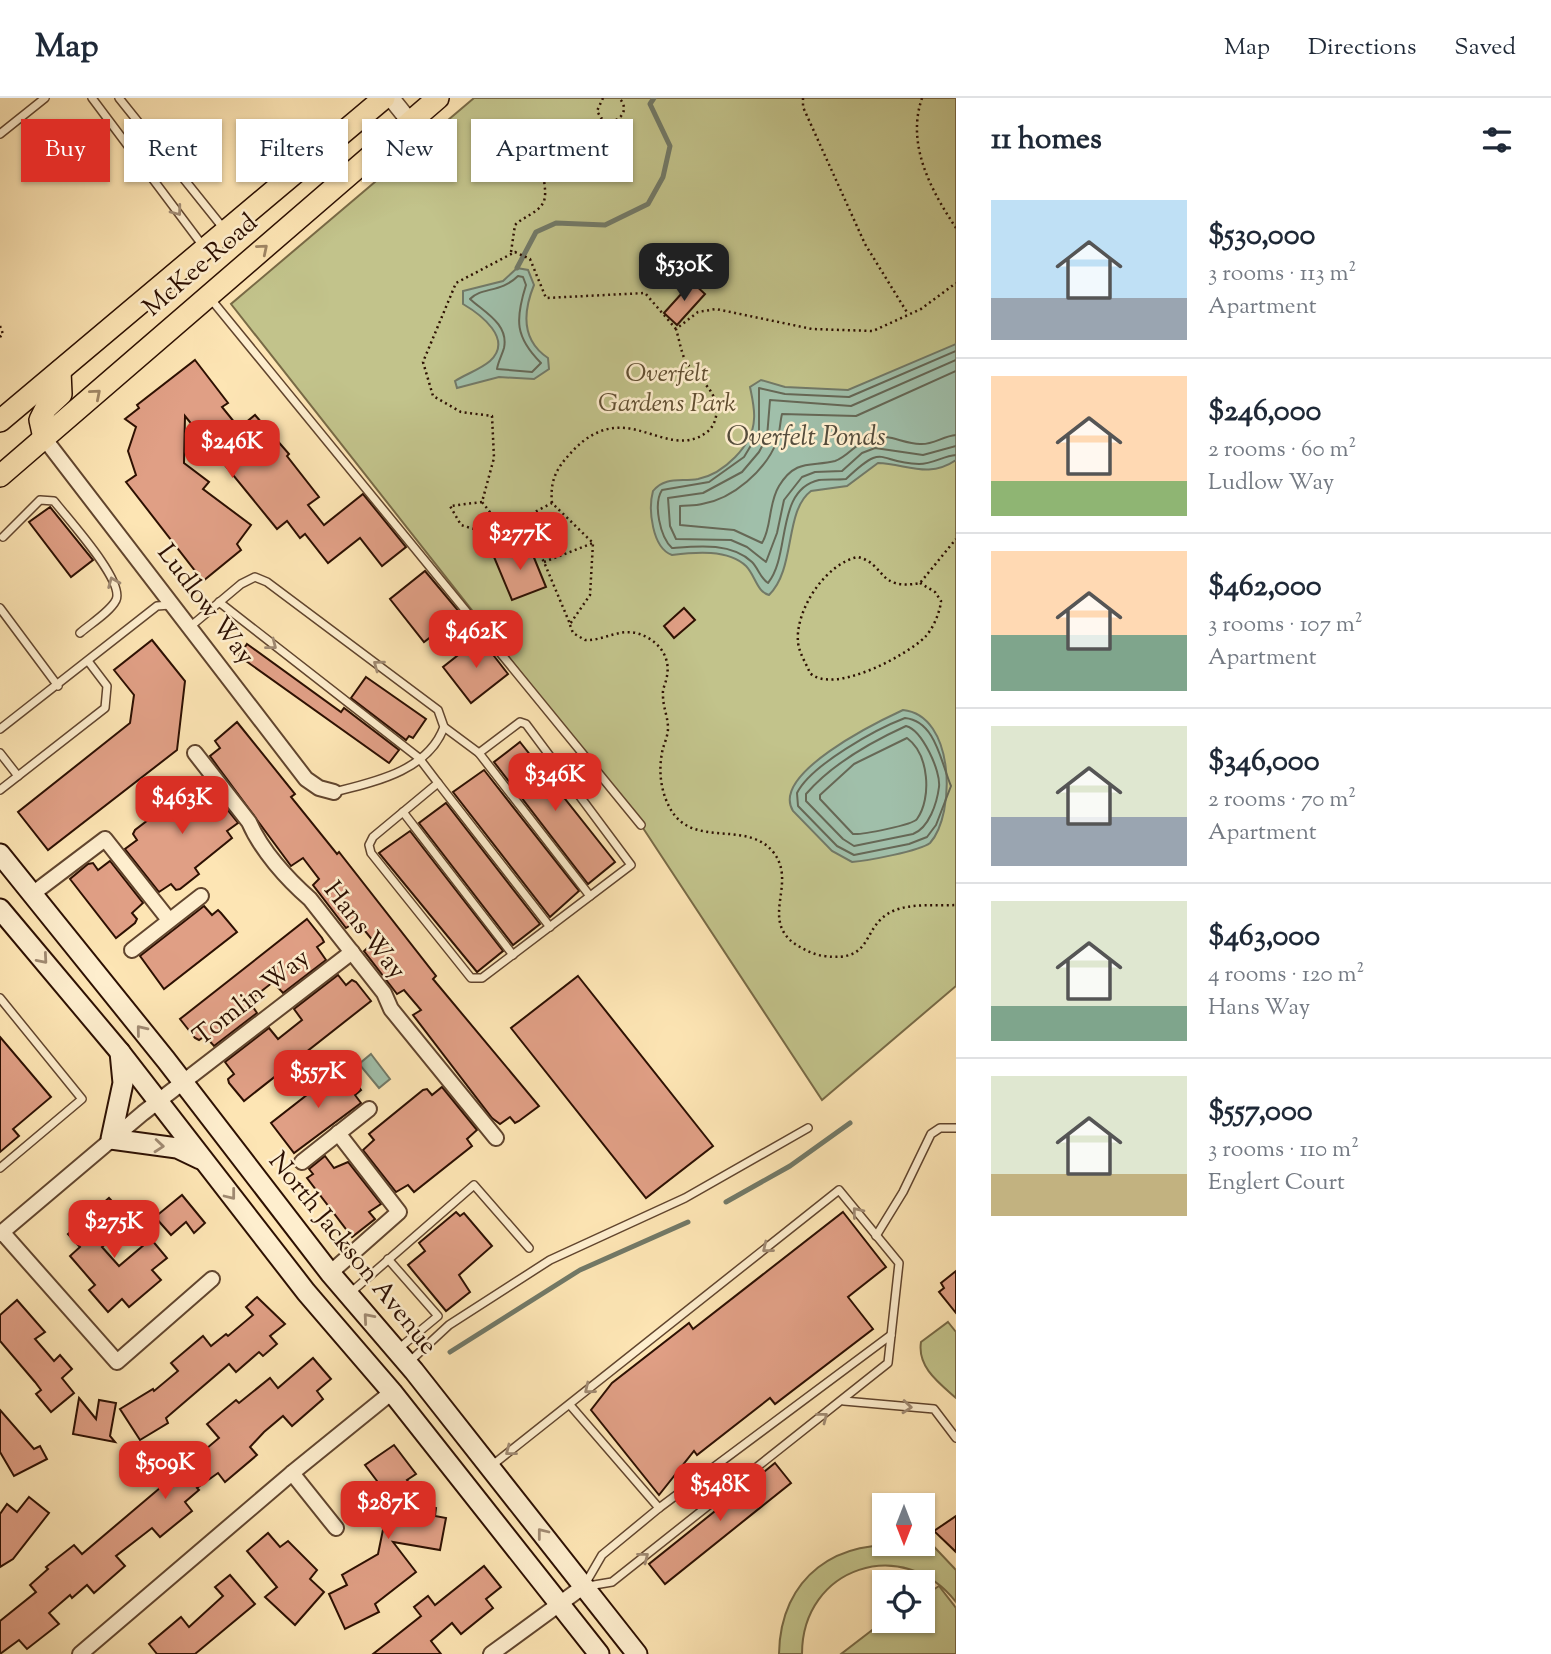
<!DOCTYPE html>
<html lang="en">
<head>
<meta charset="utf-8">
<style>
	body { margin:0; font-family:"Sorts Mill Goudy",serif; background:#f2f2f3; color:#1f2937; height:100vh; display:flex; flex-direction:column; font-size:26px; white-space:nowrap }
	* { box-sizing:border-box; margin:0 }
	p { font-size:23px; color:#747a83 }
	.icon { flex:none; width:38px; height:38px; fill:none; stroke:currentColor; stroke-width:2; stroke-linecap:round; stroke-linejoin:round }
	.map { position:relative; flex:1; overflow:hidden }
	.drawer { display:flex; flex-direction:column; background:#fff; width:595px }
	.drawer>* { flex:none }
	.banner { position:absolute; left:21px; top:21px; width:665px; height:63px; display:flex; gap:14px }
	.needle { width:46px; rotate:180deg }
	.buttons { position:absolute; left:872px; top:1395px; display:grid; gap:14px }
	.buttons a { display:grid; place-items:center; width:63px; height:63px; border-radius:0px; background:#fff; box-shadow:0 2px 5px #0004; font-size:35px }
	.price { position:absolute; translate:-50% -60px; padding:0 16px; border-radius:14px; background:#d93025; color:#fff; font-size:23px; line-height:46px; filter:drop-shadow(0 2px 4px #0008) }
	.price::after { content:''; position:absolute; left:50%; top:42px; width:21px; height:16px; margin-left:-10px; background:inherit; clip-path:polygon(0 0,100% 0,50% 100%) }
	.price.active { background:#222; color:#fff }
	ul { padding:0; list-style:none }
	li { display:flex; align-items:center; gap:21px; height:175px; padding:0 35px }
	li+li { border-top:2px solid #e0e1e3 }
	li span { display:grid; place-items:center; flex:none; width:196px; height:140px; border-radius:0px; color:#555 }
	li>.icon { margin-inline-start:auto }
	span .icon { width:84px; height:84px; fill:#fffc; stroke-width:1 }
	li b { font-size:30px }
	h2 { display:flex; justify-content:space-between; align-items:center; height:84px; padding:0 35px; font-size:30px }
	.chip { padding:0 24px; border-radius:0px; background:#fff; box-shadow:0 2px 5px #0004; font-size:24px; line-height:63px }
	.chip.active { background:#d93025; color:#fff }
	header { display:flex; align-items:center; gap:42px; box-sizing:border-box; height:98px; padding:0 35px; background:#fff; border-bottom:2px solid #e0e1e3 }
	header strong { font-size:33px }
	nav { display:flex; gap:38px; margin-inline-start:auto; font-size:24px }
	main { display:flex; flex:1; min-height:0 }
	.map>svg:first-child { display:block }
	.green { fill:#c2c38b; stroke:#786a46; stroke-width:2 }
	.water { fill:#a0bfaa; stroke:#727967; stroke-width:2 }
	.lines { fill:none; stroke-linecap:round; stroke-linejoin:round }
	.shore { stroke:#666856; stroke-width:2 }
	.stream { stroke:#727967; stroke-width:5 }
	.building { fill:#e09f85; stroke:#2d1002; stroke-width:2 }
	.service-casing { stroke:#61452e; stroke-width:10 }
	.minor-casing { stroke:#61452e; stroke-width:18 }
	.tertiary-casing { stroke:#61452e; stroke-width:19 }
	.secondary-casing { stroke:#2d1002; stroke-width:23 }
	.primary-casing { stroke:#2d1002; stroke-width:24 }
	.path { stroke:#2d1002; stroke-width:2.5; stroke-dasharray:2 3.5; stroke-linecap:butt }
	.service { stroke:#feeece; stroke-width:7 }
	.minor { stroke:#feeece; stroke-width:14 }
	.tertiary { stroke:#feeece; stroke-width:16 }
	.secondary { stroke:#feeece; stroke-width:19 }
	.primary { stroke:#fde5b4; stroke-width:21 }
	.oneway { stroke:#a08a72 }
	.oneway2 { stroke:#9f8564 }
	.labels { text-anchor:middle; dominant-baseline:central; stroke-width:5; stroke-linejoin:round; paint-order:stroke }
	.street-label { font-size:26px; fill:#2d1002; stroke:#feeece }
	.park-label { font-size:26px; font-style:italic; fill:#614f32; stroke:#feeece }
	.water-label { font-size:28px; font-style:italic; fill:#554d3d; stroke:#feeece }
</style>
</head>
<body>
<header>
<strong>Map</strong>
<nav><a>Map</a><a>Directions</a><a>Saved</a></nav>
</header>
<main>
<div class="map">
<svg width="956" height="1556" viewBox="0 0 956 1556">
	<rect width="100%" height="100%" fill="#fde5b4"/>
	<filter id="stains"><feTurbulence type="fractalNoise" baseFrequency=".00286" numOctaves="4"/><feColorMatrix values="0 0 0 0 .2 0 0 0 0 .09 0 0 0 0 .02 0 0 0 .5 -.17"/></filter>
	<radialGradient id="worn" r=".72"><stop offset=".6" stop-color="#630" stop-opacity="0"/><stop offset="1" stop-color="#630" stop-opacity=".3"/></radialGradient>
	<g class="green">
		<polygon points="474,0 956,0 956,888 822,1002 641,727 231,206"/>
		<path d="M948,1224L956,1234V1300C939,1285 917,1269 921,1244Z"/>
		<path d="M922,1436L956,1472V1504C903,1436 802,1469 802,1556H779C780,1479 838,1438 911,1449L909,1446H922Z"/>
		<polygon points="939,1488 956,1510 956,1556 841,1556 884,1523 922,1522 922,1499"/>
	</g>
	<g class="water">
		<path d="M517,170L528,172L534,187C523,214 521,242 548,260L549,271L534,281L499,279L457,290L455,283C466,276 481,271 490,263C514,241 480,216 463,206V193L503,183Z"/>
		<path d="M956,246V362C928,381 907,366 878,365L847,388L811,393C784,413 796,471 769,497C757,494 755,477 746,468C728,451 695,454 672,457C652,450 648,411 653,393C665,378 681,384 698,381C723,376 753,348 754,321C755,311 752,299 750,289L761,282L785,289L848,292Z"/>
		<path d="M903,612C955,617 956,716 930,745C920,753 866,763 852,764L832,753L793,713C770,676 877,624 903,612Z"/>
		<polygon points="371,956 390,981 379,990 359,966"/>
	</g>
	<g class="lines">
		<g class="shore">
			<path d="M518,178L523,179L526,187C515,222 515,239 541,265L532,274L497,271C498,264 502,257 504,250C509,226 484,214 470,201C481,189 501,195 518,178Z"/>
			<path d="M956,253L849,299L785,296L759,290V334L744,359L709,384L662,392C653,406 660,439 672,450C697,448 731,444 752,464C758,470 761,481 768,485C791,457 775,392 819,382C827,381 837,382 846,381C886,343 876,365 919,366C933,366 943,358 956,357"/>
			<polyline points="956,262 851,308 770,302 767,339 759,354 742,374 703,395 668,400 670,428 676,441 731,442 747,449 766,464 777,435 784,402 802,379 815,374 842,373 862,355 875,350 923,357 956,348"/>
			<path d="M956,273L856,318L782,316C780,324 780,334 777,343C766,372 733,401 702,406C695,408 687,407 680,408V427L734,432L762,445C772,429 768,406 779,388C796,360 812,369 835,363C848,359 857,343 872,340C889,335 903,346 920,346C933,347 943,338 956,337"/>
			<path d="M905,620C936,623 941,665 951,688L936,727L927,739L909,746L854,757L837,748L798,708L797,695C811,667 876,631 905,620Z"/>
			<path d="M906,628C922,632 941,673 939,689C937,705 929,730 913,736L854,748L843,741L806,703V696C831,667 871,644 906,628Z"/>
			<path d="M907,640C929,656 932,700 917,721C913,727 861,737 853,736L820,701V697L854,666Z"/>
		</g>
		<g class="stream">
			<polyline points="517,170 536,134 556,125 605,127 648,106 663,79 670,48 650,6 654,0"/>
			<polyline points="726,1104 790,1068 850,1025"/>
			<polyline points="450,1254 580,1172 688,1124"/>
		</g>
	</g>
	<g class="building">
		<polygon points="692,184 705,196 677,227 664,215"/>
		<polygon points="195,262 228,305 222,309 239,330 255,317 289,356 287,358 319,399 308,407 324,427 363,396 406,449 382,468 360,440 328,465 305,436 300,440 287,423 277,431 185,318 184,365 209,384 203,391 251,427 237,446 241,452 203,483 126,384 136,377 128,353 136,329 125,321 139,310 137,307"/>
		<polygon points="50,409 93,462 71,479 29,424"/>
		<polygon points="528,445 546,489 512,502 494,459"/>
		<polygon points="425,473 461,516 424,544 390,501"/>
		<polygon points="684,510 695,522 674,540 664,528"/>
		<polygon points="480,540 508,576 471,605 443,569"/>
		<polygon points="152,542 185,583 177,652 48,752 18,714 130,625 134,597 114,572"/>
		<polygon points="247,546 341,614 344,610 399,652 389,665 239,558"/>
		<polygon points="366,579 426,621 413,640 409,638 406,642 351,600"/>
		<polygon points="237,624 295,696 291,699 337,756 339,754 436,878 433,881 539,1008 519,1023 515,1025 510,1019 500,1026 492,1020 413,917 421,912 404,892 397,896 364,853 374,844 357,823 346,830 313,787 319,781 303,760 291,768 218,669 210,658 220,650 215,643"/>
		<polygon points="520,644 615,764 588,786 494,664"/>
		<polygon points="484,672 579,793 550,819 453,694"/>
		<polygon points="203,681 238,725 227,733 232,740 195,770 199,776 180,791 176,792 171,786 159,794 125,751 137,742 133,736 135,732 169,706 165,700 184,685 188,684 192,690"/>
		<polygon points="446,705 540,826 513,847 419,725"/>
		<polygon points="410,733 503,853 477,874 379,755"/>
		<polygon points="110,763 143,805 132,815 137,821 135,825 116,840 70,781 88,766 93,765 98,772"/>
		<polygon points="204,808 212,817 218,812 221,815 237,834 164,891 140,858"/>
		<polygon points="307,821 322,840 324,844 317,849 326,862 283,895 273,884 249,903 257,915 214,948 205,938 199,942 195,940 180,921"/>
		<polygon points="338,877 346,887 352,882 356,884 371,903 244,1003 229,985 228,981 234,976 225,964 269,930 278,941 302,922 294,911"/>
		<polygon points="578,878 713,1048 646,1100 511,930"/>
		<polygon points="0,939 51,999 13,1031 19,1038 0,1054"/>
		<polygon points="344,968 361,992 355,997 361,1005 294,1055 271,1025"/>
		<polygon points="442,989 477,1032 467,1041 472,1048 414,1094 408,1087 396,1094 363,1052 374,1042 369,1036 423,992 427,991 432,997"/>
		<polygon points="325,1058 334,1070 348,1064 381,1106 369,1114 375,1121 352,1139 307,1080 313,1076 309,1071"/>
		<polygon points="182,1097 205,1125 194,1135 186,1124 171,1137 155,1119"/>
		<polygon points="109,1100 124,1116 115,1131 118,1135 102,1149 119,1168 151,1141 167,1160 152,1172 161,1182 129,1209 122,1201 108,1214 89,1192 95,1187 70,1158 80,1149 68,1136"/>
		<polygon points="456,1114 460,1118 464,1115 492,1148 459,1177 470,1194 446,1213 408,1167 425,1153 419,1145"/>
		<polygon points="843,1114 886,1169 848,1199 873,1231 775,1306 770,1300 697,1357 694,1353 659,1397 591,1312 612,1285 689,1225 693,1231"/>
		<polygon points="956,1173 956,1215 939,1194 944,1190 941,1185"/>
		<polygon points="257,1199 285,1226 270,1238 277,1246 263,1258 259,1254 236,1274 229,1266 166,1320 168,1325 140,1342 120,1311 153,1291 154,1293 178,1273 171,1265 203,1238 211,1248 226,1236 228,1238 253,1217 246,1209"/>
		<polygon points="17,1202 45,1234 35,1241 54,1263 60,1257 72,1271 62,1280 74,1295 51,1314 36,1296 41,1292 35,1284 0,1243 0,1217"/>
		<polygon points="313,1260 331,1281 317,1293 323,1301 292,1328 283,1318 264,1334 250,1349 257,1357 225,1384 218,1375 197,1390 199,1392 185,1404 192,1413 160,1439 152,1430 116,1458 125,1468 94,1495 87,1487 72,1500 70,1497 49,1515 59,1526 27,1551 19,1542 0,1556 0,1523 36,1494 30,1487 48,1471 46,1469 74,1447 82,1456 219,1340 207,1326 236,1302 239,1305 270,1280 278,1290"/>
		<polygon points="79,1300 96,1321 99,1302 116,1305 110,1338 115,1344 73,1336"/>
		<polygon points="0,1312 34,1351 40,1348 47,1361 14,1378 0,1354"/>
		<polygon points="394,1347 416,1376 407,1382 411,1387 391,1401 436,1410 435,1418 446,1420 440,1452 393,1444 416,1474 375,1506 379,1514 345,1531 329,1496 347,1487 342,1477 378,1456 386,1417 367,1390 377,1383 365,1367"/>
		<polygon points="775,1365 791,1385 665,1486 649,1466"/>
		<polygon points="29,1399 49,1415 13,1461 0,1469 0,1416 7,1406 17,1414"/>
		<polygon points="956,1418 956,1454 934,1433"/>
		<polygon points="268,1435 280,1449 288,1443 317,1472 310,1481 324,1494 295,1527 265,1499 277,1489 247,1453"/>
		<polygon points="484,1468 501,1489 486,1501 493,1510 461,1536 452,1525 431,1543 441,1556 373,1556 421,1518 414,1509 428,1498 435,1507"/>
		<polygon points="230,1477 255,1506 195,1556 157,1556 149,1546 181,1519 189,1529 223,1498 215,1489"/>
	</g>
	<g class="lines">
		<defs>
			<g id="service">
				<polyline points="92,0 203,148"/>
				<polyline points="119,0 224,131"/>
				<polyline points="0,36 45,0"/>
				<polyline points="210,200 641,727"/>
				<path d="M3,439L40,402L54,403C67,420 125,483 116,502C110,514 90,526 80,535"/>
				<polyline points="219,504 419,660 438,685 373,739 369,747 371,755 471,880 482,880 631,767 526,626 520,624 479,655 444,629"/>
				<polyline points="0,510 58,588"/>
				<path d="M191,528L241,486L255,479L267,484L438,612L444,629C428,673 374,684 334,694"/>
				<polyline points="0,631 157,508 170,507"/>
				<polyline points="0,655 18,678"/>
				<polyline points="479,655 590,798"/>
				<polyline points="438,685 550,829"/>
				<polyline points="0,692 105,610 107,588 88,563"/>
				<polyline points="403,714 513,857"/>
				<polyline points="0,900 82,1001 0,1070"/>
				<polyline points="876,1138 903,1094 931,1036 940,1030 956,1030"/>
				<polyline points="388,1161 438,1218 397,1252"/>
				<polyline points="349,1196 474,1087 529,1150"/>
				<polyline points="408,1265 449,1227 550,1162 685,1100 808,1030"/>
				<polyline points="844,1303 934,1311 956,1340"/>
				<polyline points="570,1307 659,1410"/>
				<polyline points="490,1369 839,1092 899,1165 888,1265 612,1484 588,1488"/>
				<polyline points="584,1488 602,1457 659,1410 891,1237"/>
			</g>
			<g id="minor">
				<polyline points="44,340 306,681 319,690 334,694"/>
				<path d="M195,655L249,724C261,752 287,781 310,801L384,895L391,911L496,1040"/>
				<polyline points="31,797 105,741 169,822"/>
				<polyline points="132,852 201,798"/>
				<polyline points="302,1064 369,1011"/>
				<polyline points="2,1134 117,1264 212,1181"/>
				<polyline points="0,1136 143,1015 352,854"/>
				<polyline points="330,1175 399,1114 338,1035"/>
				<polyline points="292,1375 336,1430"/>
				<polyline points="80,1556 292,1375 392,1294"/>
				<polyline points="491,1556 584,1488"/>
			</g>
			<polyline id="tertiary" points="391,0 411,25"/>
			<g id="secondary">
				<polyline points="0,756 166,962 330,1175 414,1273 637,1556"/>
				<polyline points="0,811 120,954 306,1194 392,1294 599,1556"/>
				<polyline points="120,954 123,985 111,1041 177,1050 200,1061"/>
			</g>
			<g id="primary">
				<polyline points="0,323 384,0"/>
				<polyline points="44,340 40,322 46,310 61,296 60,273"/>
				<polyline points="0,378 438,0"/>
			</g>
		</defs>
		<use href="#service" class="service-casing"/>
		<use href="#minor" class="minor-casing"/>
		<use href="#tertiary" class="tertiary-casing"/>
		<use href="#secondary" class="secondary-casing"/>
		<use href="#primary" class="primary-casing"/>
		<g class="path">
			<path d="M603,0L597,13L601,20L609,24C623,22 629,10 619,0"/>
			<polyline points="803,0 803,9 865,146 908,216"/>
			<path d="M922,0C906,47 931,92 956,130"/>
			<path d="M511,154L515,127C524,118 539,115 544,103C550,85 529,52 557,45C580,40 605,54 628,49L631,36L618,22"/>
			<polyline points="0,228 3,236 0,239"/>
			<polyline points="482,404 450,408 461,427 477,432 492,418"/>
			<path d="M552,405C550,385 555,372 569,357C580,344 595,332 614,330C645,326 678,357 707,334C715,328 718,316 716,306C712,287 694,278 685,262C681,253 679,241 676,231L698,214L716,211L812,231L873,233L921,211L956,185"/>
			<polyline points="531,416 552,405 593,445 590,497 570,526 544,464 529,436 531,416 493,418 482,404 494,360 492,318 461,314 433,298 423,264 456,185 515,154 530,161 546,200 645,195 676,231"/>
			<polyline points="544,464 593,445"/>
			<path d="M920,485L935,494L941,503C940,514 933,531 925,539C906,558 833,597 810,575C806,565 799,555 798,544C795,512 826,465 858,459C886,466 877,493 920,485L956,441"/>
			<path d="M570,527L573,535L585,542C603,543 617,531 636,535C656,540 671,557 667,578C666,585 662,591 663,598C663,609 668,619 668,630C668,637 665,644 663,650C658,671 660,693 671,712C694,751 748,721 774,755C797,786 760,821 795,846C803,851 814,857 824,858C876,865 860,828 893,813C911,805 936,808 956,807"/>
		</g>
		<use href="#service" class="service"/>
		<use href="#minor" class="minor"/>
		<use href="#tertiary" class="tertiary"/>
		<use href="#secondary" class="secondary"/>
		<use href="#primary" class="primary"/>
	</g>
	<defs><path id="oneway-chevron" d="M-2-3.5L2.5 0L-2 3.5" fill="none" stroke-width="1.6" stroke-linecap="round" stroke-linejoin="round" transform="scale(1.75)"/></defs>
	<g class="oneway">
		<use href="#oneway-chevron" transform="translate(177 113) rotate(53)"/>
		<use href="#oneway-chevron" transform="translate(113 484) rotate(-112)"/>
		<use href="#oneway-chevron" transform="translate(272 547) rotate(38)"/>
		<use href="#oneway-chevron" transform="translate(378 567) rotate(-143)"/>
		<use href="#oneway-chevron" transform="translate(43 861) rotate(49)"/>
		<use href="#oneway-chevron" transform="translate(141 932) rotate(-129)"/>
		<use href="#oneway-chevron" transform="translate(159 1048) rotate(5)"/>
		<use href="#oneway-chevron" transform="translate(231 1097) rotate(52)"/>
		<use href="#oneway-chevron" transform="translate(857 1114) rotate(-129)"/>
		<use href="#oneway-chevron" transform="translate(767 1150) rotate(141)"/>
		<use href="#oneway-chevron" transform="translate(368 1220) rotate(-131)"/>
		<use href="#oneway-chevron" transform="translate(589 1291) rotate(141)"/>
		<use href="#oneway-chevron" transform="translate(907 1309) rotate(5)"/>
		<use href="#oneway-chevron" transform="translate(823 1319) rotate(-38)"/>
		<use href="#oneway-chevron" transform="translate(510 1353) rotate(142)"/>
		<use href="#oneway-chevron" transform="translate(542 1435) rotate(-128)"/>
		<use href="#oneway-chevron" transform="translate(644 1459) rotate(-38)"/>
	</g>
	<g class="oneway2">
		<use href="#oneway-chevron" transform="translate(263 151) rotate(-40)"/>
		<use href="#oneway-chevron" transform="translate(96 296) rotate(-41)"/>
	</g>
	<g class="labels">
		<g class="street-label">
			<text transform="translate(201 168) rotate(-41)">McKee Road</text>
			<text transform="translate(205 507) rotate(53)">Ludlow Way</text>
			<text transform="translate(364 833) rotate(52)">Hans Way</text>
			<text transform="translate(252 900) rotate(-38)">Tomlin Way</text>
			<text transform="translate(352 1156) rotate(51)">North Jackson Avenue</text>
		</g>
		<g class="park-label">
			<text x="667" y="276">Overfelt<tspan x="667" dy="30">Gardens Park</tspan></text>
		</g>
		<g class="water-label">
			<text x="806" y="340">Overfelt Ponds</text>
		</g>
	</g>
	<rect width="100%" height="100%" filter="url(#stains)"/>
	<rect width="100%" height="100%" fill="url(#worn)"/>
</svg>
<div class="buttons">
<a><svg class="needle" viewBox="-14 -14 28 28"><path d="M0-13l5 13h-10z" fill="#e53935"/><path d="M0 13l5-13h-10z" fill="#747a83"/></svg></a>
<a><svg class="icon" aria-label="locate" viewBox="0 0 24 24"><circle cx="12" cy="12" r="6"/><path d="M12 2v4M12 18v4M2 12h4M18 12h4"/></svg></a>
</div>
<b class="price active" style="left:684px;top:205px">$530K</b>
<b class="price" style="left:232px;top:382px">$246K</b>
<b class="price" style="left:520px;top:474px">$277K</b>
<b class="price" style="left:476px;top:572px">$462K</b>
<b class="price" style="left:555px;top:715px">$346K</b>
<b class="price" style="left:182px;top:738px">$463K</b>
<b class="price" style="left:318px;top:1012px">$557K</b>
<b class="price" style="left:114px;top:1162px">$275K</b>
<b class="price" style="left:165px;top:1403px">$509K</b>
<b class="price" style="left:720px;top:1425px">$548K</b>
<b class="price" style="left:388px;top:1443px">$287K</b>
<div class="banner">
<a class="chip active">Buy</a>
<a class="chip">Rent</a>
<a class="chip">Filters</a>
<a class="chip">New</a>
<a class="chip">Apartment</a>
</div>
</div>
<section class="drawer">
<h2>11 homes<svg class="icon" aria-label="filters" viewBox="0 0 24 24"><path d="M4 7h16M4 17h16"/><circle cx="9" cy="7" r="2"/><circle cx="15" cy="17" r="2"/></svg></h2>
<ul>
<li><span style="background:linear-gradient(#bfe0f5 70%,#9aa5b1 0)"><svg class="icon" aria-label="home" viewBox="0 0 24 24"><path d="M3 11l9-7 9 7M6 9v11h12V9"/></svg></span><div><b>$530,000</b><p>3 rooms · 113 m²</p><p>Apartment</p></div></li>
<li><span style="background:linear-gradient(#ffd9b3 75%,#8fb573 0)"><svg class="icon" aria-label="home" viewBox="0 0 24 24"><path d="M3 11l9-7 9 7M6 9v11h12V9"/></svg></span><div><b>$246,000</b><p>2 rooms · 60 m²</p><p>Ludlow Way</p></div></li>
<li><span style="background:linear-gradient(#ffd9b3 60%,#7fa58c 0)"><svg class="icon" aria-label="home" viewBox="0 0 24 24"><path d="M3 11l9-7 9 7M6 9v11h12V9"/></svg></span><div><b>$462,000</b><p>3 rooms · 107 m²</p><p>Apartment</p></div></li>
<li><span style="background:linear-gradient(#dfe7d0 65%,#9aa5b1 0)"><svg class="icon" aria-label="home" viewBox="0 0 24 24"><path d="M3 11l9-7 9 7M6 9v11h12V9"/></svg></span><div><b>$346,000</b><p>2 rooms · 70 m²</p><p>Apartment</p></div></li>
<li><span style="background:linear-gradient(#dfe7d0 75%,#7fa58c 0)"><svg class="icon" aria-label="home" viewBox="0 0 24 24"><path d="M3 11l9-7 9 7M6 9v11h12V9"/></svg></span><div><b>$463,000</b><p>4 rooms · 120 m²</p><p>Hans Way</p></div></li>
<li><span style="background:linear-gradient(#dfe7d0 70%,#c2b280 0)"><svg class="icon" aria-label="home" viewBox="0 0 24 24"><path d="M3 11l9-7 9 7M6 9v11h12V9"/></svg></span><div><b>$557,000</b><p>3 rooms · 110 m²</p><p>Englert Court</p></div></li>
</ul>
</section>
</main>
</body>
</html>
